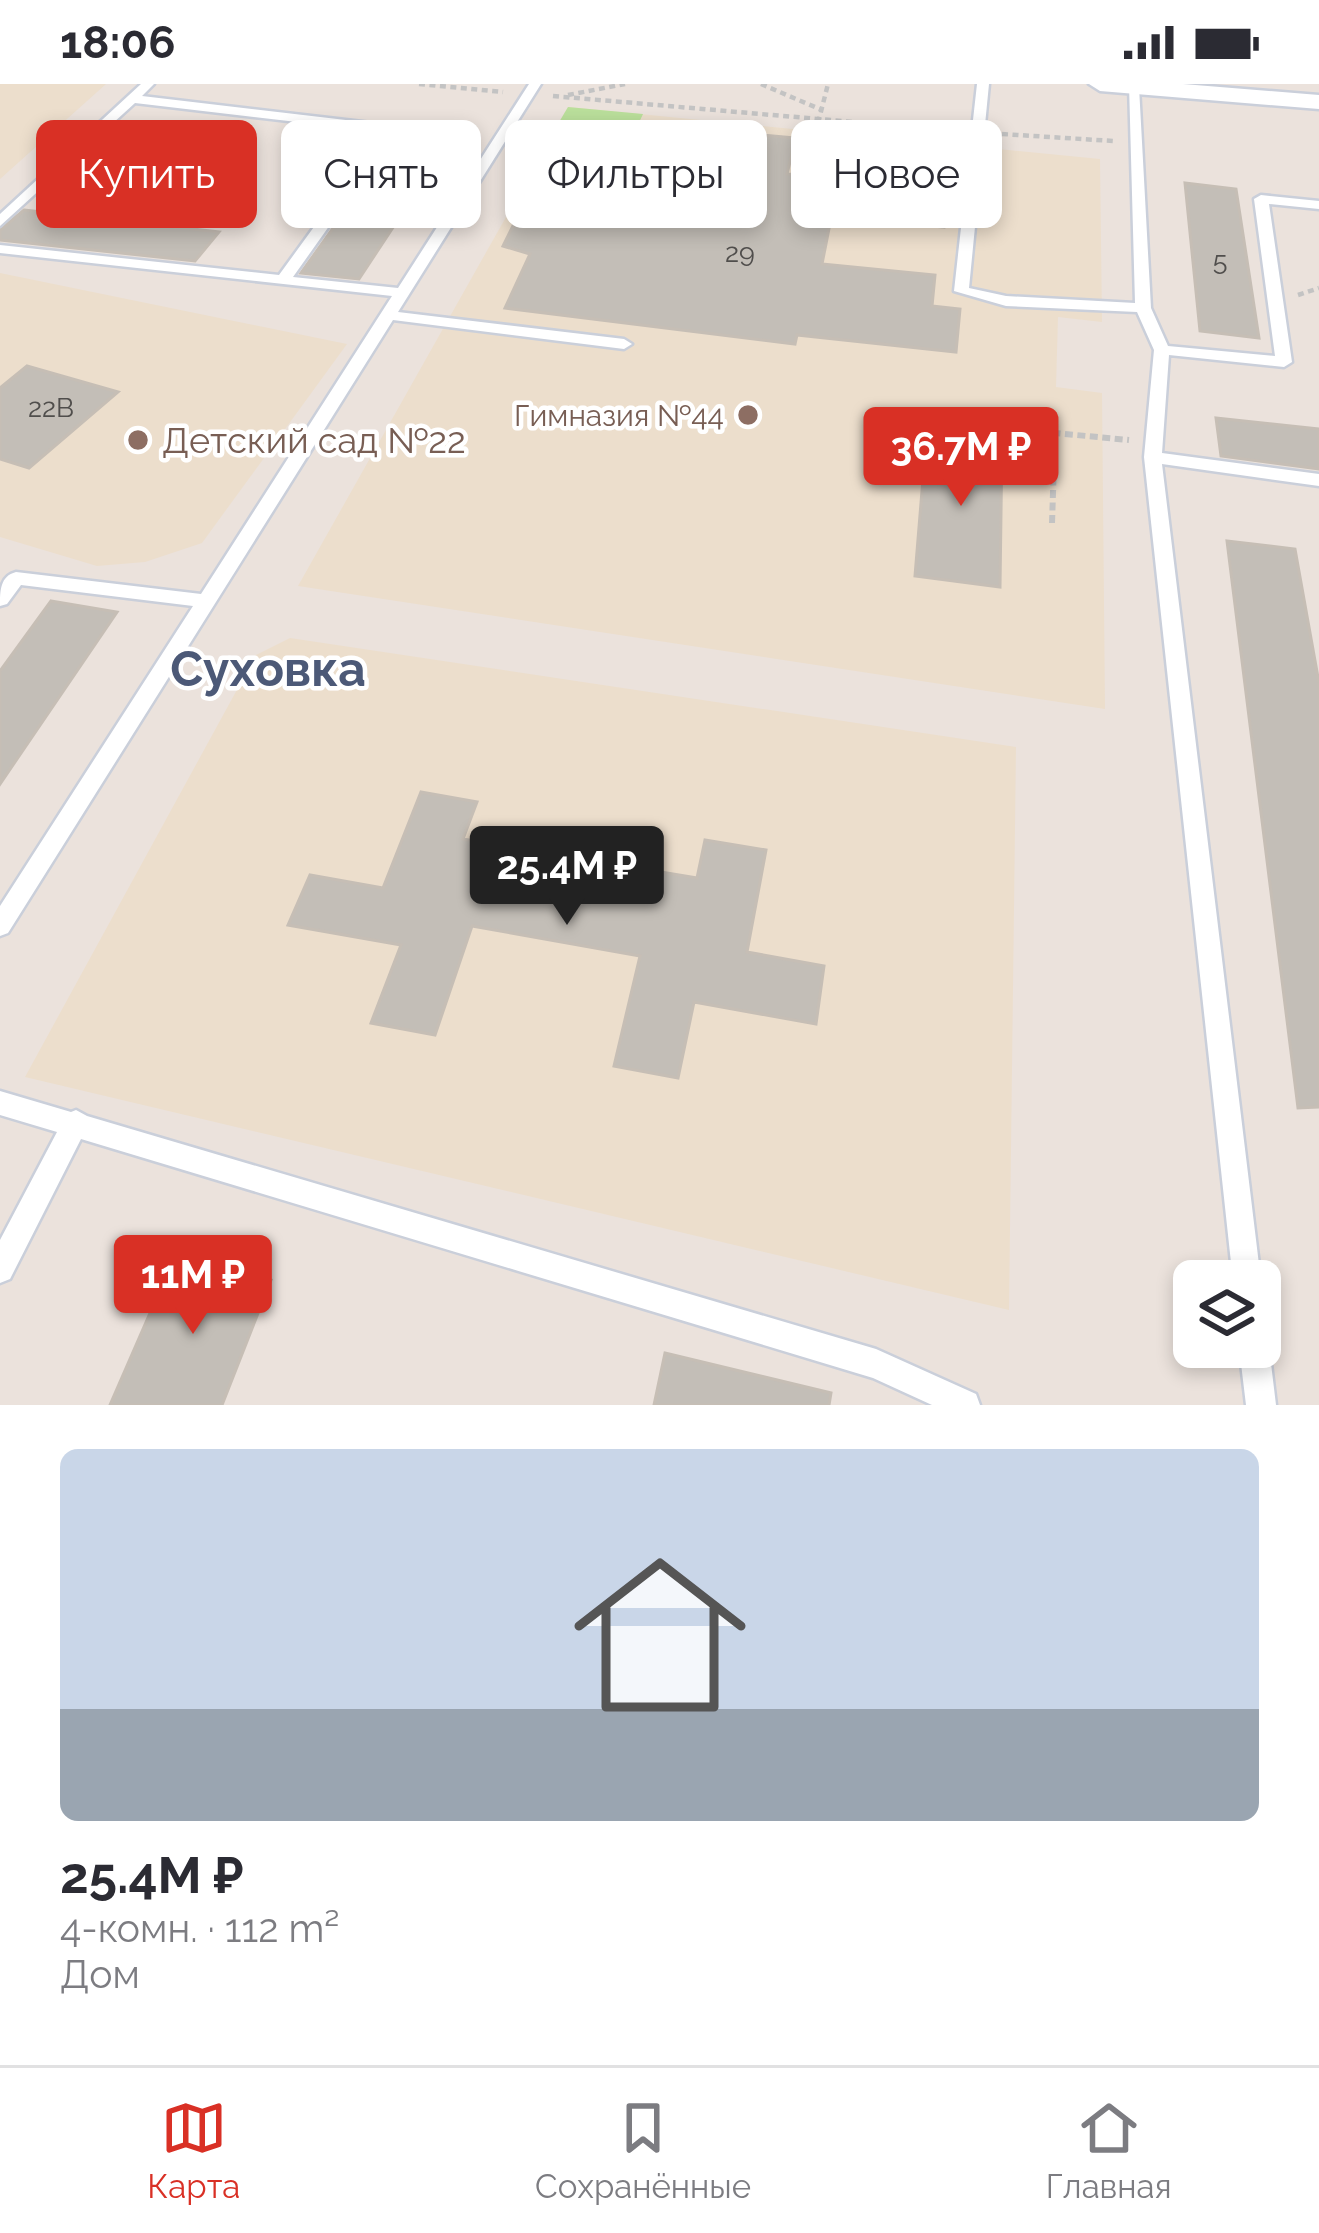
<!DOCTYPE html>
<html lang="ru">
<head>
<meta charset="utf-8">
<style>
	body { margin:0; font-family:Raleway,sans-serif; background:#f2f2f3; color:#2b2b33; height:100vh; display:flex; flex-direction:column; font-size:45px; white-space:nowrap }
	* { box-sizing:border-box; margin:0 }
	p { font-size:39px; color:#7c7c81 }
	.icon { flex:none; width:66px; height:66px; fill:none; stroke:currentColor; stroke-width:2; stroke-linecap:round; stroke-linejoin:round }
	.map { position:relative; height:1321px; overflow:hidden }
	.panel { display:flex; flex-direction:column; background:#fff; flex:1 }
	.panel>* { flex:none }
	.guide { position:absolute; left:36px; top:36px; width:1248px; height:108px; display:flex; gap:24px }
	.fabs { position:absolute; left:1173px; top:1176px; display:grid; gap:24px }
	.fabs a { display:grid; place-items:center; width:108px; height:108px; border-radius:18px; background:#fff; box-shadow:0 6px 18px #0003; font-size:60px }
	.price { position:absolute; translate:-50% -102px; padding:0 27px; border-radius:12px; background:#d93025; color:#fff; font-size:39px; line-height:78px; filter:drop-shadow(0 3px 6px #0008) }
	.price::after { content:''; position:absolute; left:50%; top:72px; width:36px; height:27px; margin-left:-18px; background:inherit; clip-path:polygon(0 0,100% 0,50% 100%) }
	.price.on { background:#222; color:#fff }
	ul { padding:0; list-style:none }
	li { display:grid; align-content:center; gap:24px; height:636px; padding:0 60px }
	li span { display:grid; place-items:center; height:372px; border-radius:18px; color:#555 }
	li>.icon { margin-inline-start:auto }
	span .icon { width:216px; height:216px; fill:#fffc; stroke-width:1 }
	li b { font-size:51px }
	.tag { padding:0 42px; border-radius:18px; background:#fff; box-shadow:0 6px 18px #0003; font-size:42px; line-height:108px }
	.tag.on { background:#d93025; color:#fff }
	.status { display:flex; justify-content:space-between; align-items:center; height:84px; padding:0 60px; background:#fff; direction:ltr }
	.status svg { height:33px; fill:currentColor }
	.tab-bar { display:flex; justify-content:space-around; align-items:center; height:168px; border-top:3px solid #e1e1e2; background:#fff; font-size:33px; color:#7c7c81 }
	.tab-bar a { display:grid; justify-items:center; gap:6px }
	.tab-bar .on { color:#d93025 }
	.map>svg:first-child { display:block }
	.education { fill:#ecdecc }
	.green { fill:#badf9b }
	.building { fill:#c3beb7; stroke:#c6beb5; stroke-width:3 }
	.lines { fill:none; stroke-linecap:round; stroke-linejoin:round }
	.service-casing { stroke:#cacfda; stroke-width:5 }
	.minor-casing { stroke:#cacfda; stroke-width:5 }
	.path-far1 { stroke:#c3c3c3; stroke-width:4.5; stroke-dasharray:6 4.5; stroke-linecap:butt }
	.path { stroke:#c3c3c3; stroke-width:6; stroke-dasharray:8 4.5; stroke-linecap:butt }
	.service { fill:#fff; fill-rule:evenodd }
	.minor { fill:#fff; fill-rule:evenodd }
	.education-dot { fill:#8d6e63; stroke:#fff; stroke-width:4.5 }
	.labels { text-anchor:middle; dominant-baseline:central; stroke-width:9; stroke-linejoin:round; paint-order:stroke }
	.far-number-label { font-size:27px; fill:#504e4c }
	.far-education-label { font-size:30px; fill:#785e54; stroke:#fff; text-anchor:end }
	.education-label { font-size:36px; fill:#785e54; stroke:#fff; text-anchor:start }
	.district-label { font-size:48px; font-weight:bold; fill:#4c5977; stroke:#fff }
</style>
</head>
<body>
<div class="status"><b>18:06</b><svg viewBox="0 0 49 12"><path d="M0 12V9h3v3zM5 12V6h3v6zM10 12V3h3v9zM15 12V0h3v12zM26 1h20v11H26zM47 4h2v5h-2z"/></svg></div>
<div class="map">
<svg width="1319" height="1321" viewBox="0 0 1319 1321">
	<rect width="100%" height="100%" fill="#ebe2dc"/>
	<g class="education">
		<polygon points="0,0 106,0 0,95"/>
		<polygon points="568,23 1100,75 1102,238 1058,233 1056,303 1102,309 1105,625 298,502"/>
		<polygon points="0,189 347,260 202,459 145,478 97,482 0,453"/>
		<polygon points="290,554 1016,663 1009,1226 25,993 256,571"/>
	</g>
	<polygon class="green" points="568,23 643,30 630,58 552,50"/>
	<g class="building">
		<polygon points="409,38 459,43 359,195 301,189"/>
		<polygon points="719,47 796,54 787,90 839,94 822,180 935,191 932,222 960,225 956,268 797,251 795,260 505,224 530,170 503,162 535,97 547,98 561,70 707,83"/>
		<polygon points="1185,99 1236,105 1259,254 1200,247"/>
		<polygon points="915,101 947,104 944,143 911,140"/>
		<polygon points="24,126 219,148 195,177 0,156 0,146"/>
		<polygon points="27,282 118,308 29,384 0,375 0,304"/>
		<polygon points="1216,334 1319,345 1319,385 1221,372"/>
		<polygon points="927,346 1002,354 1000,503 915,492"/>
		<polygon points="1227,457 1295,465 1319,599 1319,1023 1298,1024"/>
		<polygon points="51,517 117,528 0,700 0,587"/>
		<polygon points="421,708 477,718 463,755 697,794 705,756 766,766 747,868 824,882 816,940 694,918 678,994 614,982 640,872 472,842 435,951 371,939 401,861 288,841 310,791 383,804"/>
		<polygon points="174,1174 271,1196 222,1321 110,1321"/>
		<polygon points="665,1269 831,1309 829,1321 654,1321"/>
	</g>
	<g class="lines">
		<defs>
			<g id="service">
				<path d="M141,0H154L142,12L397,42L398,45L293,193L398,204L529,0H541L398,228L624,255L632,260L624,265L393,236L8,849L0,852V822L193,522L21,501L7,520L0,522C0,507 0,492 16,488L201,510L392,212L0,169V161L279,191L383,48L135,19L0,142V130Z"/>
				<polygon points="977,0 989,0 969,204 1006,212 1135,219 1129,0 1139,3 1151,224 1168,262 1275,272 1254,115 1261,111 1319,117 1319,125 1269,120 1292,278 1284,283 1169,271 1162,369 1319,390 1319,402 1162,380 1261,1197 1260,1200 1260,1197 1233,1197 1144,373 1154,266 1137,228 1006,222 954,207"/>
				<polygon points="0,1007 71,1028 76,1026 87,1032 876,1265 976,1310 980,1321 932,1321 873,1294 81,1055 10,1195 0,1199 0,1156 57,1048 0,1031"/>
				<polygon points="1260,1251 1269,1263 1276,1321 1246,1321 1239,1263 1260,1263"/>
			</g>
			<polygon id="minor" points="1089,0 1183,0 1319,11 1319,25 1100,7"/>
		</defs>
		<use href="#service" class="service-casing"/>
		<use href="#minor" class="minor-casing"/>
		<g class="path-far1">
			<polyline points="419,0 503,8"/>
			<polyline points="761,0 822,26"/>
			<polyline points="568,11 625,0"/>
			<polyline points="553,12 957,47"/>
			<polyline points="1002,50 1113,57"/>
			<polyline points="813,59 828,0"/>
			<polyline points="1298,211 1319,204"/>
		</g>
		<polyline class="path" points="1052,439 1055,349 1129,356"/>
		<use href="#service" class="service"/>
		<use href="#minor" class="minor"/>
	</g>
	<g class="education-dot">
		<circle cx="748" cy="331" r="12"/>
		<circle cx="138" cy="356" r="12"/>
	</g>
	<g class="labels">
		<g class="far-number-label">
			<text x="740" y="168">29</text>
			<text x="1220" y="176">5</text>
			<text x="51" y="323">22В</text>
		</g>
		<g class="far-education-label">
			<text x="724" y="331">Гимназия №44</text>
		</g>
		<g class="education-label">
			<text x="162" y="356">Детский сад №22</text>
		</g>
		<g class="district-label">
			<text x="268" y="585">Суховка</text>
		</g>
	</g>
</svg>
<div class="fabs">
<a><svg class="icon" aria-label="layers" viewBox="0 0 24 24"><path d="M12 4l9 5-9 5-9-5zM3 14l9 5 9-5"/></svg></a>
</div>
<b class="price" style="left:961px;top:425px">36.7M ₽</b>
<b class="price on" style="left:567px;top:844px">25.4M ₽</b>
<b class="price" style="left:193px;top:1253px">11M ₽</b>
<div class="guide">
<a class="tag on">Купить</a>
<a class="tag">Снять</a>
<a class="tag">Фильтры</a>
<a class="tag">Новое</a>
</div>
</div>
<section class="panel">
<ul>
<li><span style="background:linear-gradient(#c9d6e8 70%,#9aa5b1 0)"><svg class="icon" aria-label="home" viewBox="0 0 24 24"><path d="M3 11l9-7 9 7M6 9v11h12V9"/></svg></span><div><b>25.4M ₽</b><p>4-комн. · 112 m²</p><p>Дом</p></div></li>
</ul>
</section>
<nav class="tab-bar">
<a class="on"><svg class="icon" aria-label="map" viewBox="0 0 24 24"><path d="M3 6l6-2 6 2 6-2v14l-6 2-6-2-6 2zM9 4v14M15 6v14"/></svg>Карта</a>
<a><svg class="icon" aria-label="saved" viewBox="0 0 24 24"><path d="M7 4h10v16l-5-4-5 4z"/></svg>Сохранённые</a>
<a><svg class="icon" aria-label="home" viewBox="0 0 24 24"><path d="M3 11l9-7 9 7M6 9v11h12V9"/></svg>Главная</a>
</nav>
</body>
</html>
